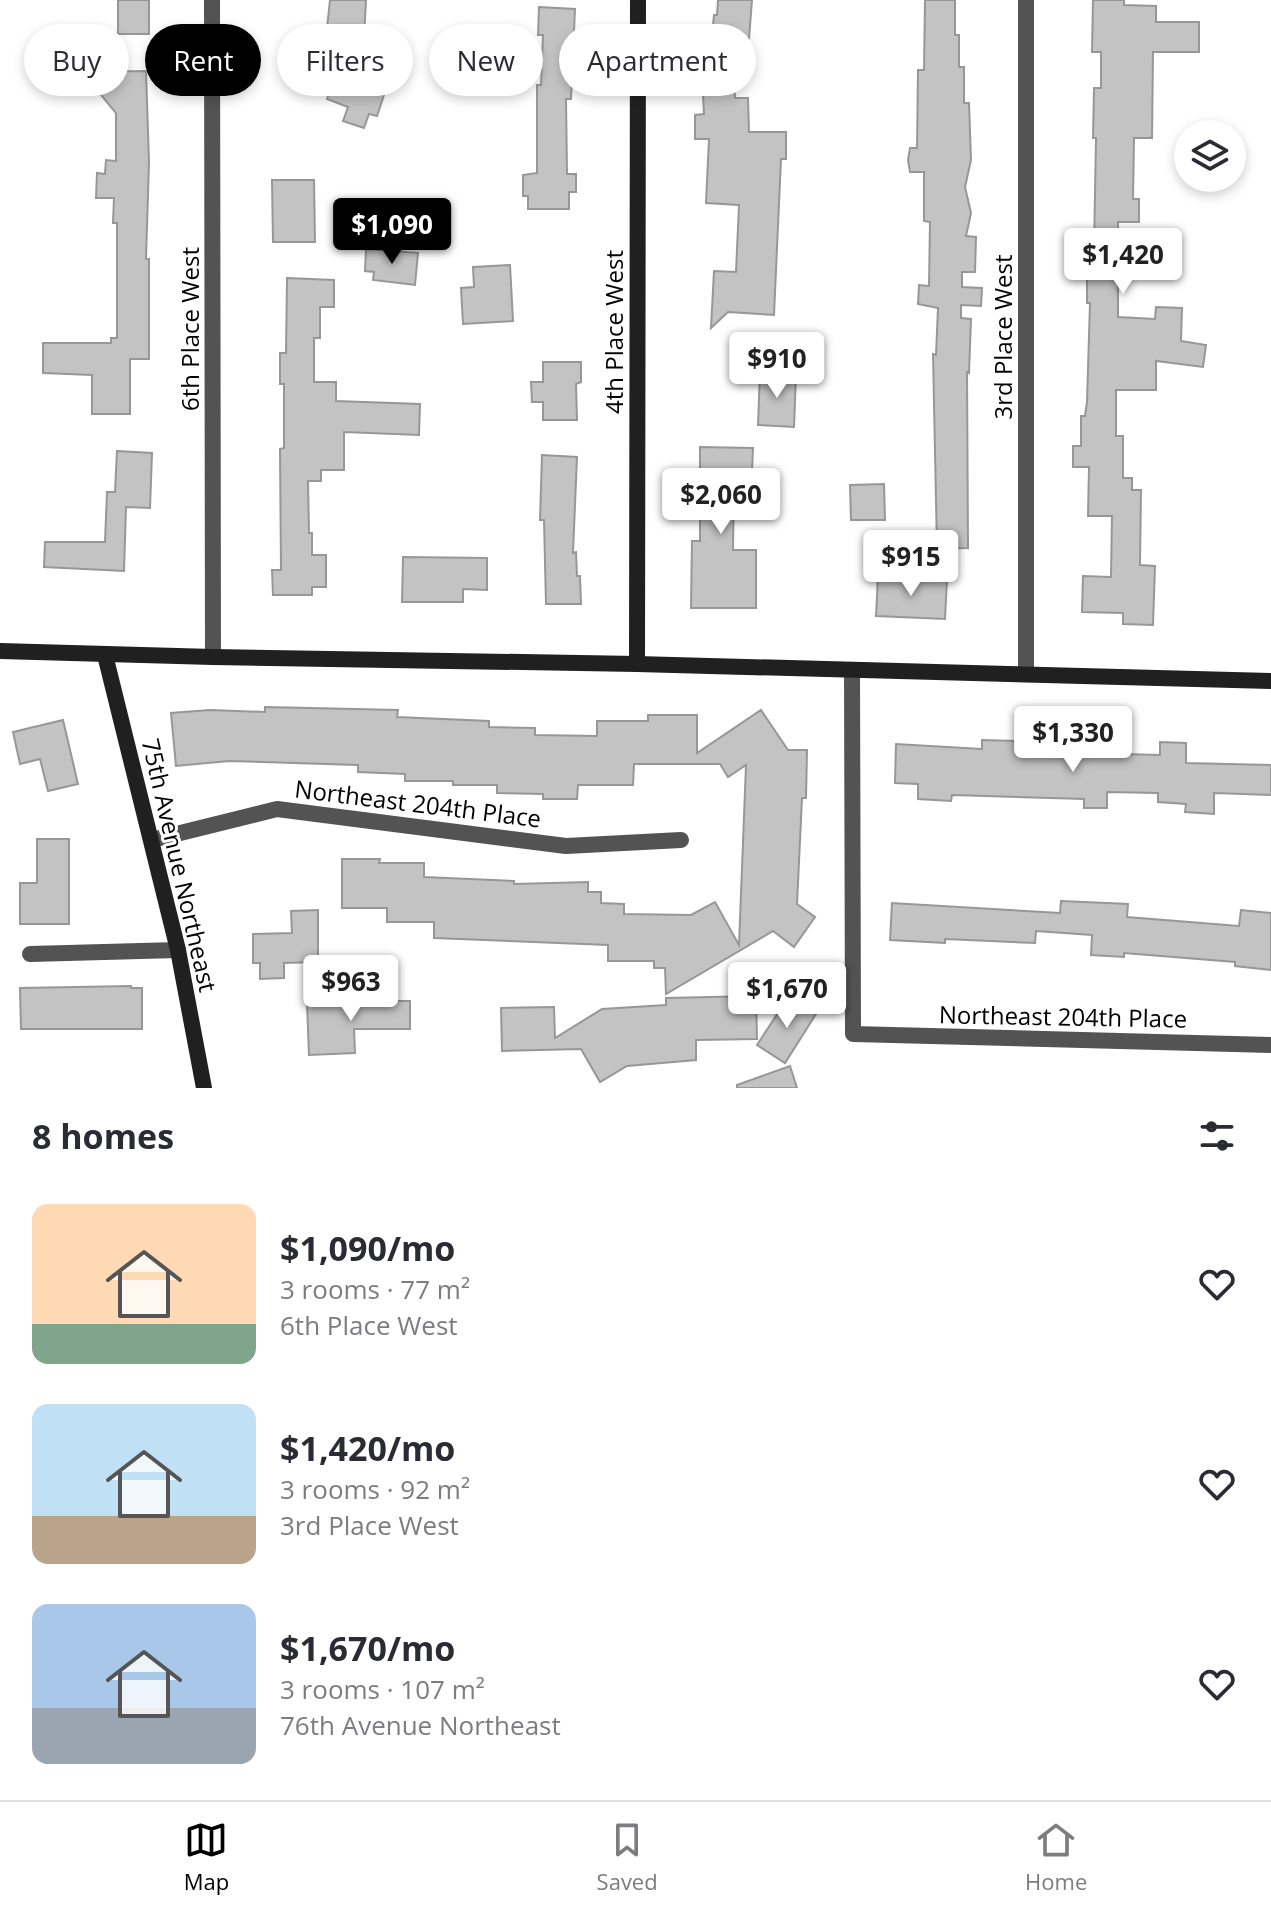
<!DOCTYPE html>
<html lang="en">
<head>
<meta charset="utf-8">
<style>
	body { margin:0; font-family:"Open Sans",sans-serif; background:#f7f7f7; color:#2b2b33; height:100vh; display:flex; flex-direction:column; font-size:30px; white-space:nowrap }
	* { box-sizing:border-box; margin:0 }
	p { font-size:26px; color:#7c7c81 }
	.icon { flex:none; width:44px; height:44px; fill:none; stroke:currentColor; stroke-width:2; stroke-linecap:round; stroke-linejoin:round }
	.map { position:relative; height:1088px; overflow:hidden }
	.drawer { display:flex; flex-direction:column; background:#fff; flex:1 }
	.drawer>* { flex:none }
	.banner { position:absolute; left:24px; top:24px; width:800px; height:72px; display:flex; gap:16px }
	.tools { position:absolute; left:1174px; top:120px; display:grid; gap:16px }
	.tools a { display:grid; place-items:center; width:72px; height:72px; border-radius:50%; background:#fff; box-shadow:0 4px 12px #0003; font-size:40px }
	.price { position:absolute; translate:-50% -68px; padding:0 18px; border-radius:8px; background:#fff; color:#222; font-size:26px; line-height:52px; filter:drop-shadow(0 2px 4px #0008) }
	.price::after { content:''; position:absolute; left:50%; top:48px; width:24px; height:18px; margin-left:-12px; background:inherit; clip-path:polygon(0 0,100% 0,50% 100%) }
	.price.selected { background:#000; color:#fff }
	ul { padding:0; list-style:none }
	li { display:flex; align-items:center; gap:24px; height:200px; padding:0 32px }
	li span { display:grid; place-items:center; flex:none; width:224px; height:160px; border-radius:16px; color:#555 }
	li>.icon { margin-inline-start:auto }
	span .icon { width:96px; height:96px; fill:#fffc; stroke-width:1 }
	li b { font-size:34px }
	h2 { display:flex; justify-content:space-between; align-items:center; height:96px; padding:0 32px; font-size:34px }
	.chip { padding:0 28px; border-radius:36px; background:#fff; box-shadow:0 4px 12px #0003; font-size:28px; line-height:72px }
	.chip.selected { background:#000; color:#fff }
	.tab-bar { display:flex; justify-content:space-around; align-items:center; height:112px; border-top:2px solid #e1e1e2; background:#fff; font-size:22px; color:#7c7c81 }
	.tab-bar a { display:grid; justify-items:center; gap:4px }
	.tab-bar .selected { color:#000 }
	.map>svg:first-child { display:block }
	.building { fill:#c3c3c3; stroke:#979797; stroke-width:2 }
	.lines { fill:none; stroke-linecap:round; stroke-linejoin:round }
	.street { stroke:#535353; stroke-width:16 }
	.secondary { stroke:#202020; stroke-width:16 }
	.labels { text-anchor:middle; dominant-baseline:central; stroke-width:6; stroke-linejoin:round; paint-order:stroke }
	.street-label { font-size:24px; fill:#000; stroke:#fff }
</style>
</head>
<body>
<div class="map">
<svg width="1271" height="1088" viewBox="0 0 1271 1088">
	<rect width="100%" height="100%" fill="#fff"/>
	<g class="building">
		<rect x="118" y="0" width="31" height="34"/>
		<polygon points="330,0 366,0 364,39 326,37"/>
		<polygon points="718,0 752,0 748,52 733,50 735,98 748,98 749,132 786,132 786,159 781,159 774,315 728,312 711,328 714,271 736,272 739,205 706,203 709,139 695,139 695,115 704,114 702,77 708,77 714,15 717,15"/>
		<polygon points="925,0 955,0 955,35 959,35 959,67 964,67 964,103 969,103 971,160 965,187 971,213 966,236 976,237 975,272 962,272 962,287 982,288 981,306 961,305 961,318 971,319 969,373 967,372 968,548 937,549 933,354 936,355 938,308 918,304 919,285 929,286 930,222 924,221 924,172 910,172 908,160 910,148 917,148 918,70 924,70"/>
		<polygon points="1093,0 1124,0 1124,5 1156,6 1156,22 1199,22 1199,52 1153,52 1152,138 1134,138 1133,199 1139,199 1139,222 1118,222 1118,317 1155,319 1156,307 1182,308 1181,341 1206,345 1203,367 1156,361 1156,390 1116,390 1116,436 1123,436 1123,478 1132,478 1132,490 1141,490 1140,565 1155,566 1153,625 1123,624 1123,613 1082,612 1083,576 1111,577 1112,516 1088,516 1089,467 1073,467 1073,446 1081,446 1081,416 1085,416 1087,402 1090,303 1087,303 1087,248 1094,248 1096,138 1093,138 1094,88 1101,88 1101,52 1092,52"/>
		<polygon points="539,7 575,9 571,99 566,99 567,174 576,174 576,192 569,192 569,209 528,209 528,196 523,196 523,175 537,173 537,85 541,85 543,35 538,35"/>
		<polygon points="146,71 149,162 146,259 149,259 149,359 130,359 130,414 92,414 92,375 43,373 43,343 111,343 111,338 117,338 117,223 113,223 114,198 96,198 97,173 105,174 106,160 116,161 116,113 82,72"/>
		<polygon points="336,72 386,89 377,116 369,114 364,128 343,121 348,107 327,99"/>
		<polygon points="272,180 314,180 315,242 273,242"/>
		<polygon points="366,249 418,253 415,285 373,280 374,272 365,271"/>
		<polygon points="510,265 513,321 463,324 461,288 474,287 473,267"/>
		<polygon points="287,278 334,280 334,307 320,307 320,338 314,338 314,382 336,382 336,401 420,404 419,435 344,432 344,470 321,470 321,481 308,481 309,533 312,533 312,555 326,555 326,587 312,587 312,595 273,595 272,570 281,570 280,449 284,448 284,384 280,384 280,353 286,353"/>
		<polygon points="543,362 581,362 581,382 576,384 577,420 543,420 543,402 532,402 531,382 543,382"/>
		<polygon points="760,372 796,374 794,427 758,425"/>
		<polygon points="700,447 753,448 752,472 734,472 733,550 756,550 756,608 691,608 692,541 700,541"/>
		<polygon points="117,451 152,453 150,508 126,507 124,571 44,567 45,542 105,542 107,492 115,492"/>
		<polygon points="542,455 577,457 573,553 576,552 577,576 580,576 581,604 546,604 544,520 540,520"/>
		<polygon points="884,484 885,520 851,520 850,485"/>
		<polygon points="403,557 487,558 487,590 463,589 463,602 402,602"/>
		<polygon points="878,576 947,580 945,619 876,616"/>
		<polygon points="265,707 398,710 397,717 489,721 489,727 535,728 535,735 597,736 597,721 648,721 648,715 697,715 697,753 761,710 788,750 807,750 806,798 802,798 797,904 815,917 794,947 773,931 666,994 665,968 654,968 654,961 608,961 608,945 434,938 434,922 387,922 387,908 342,908 342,859 380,859 379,863 424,863 424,877 514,881 514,884 588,882 588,892 601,892 601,903 624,904 624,914 691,915 715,902 739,945 746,765 728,777 720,764 634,764 633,785 578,785 577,799 543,799 543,794 497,793 497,785 453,785 453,781 405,781 405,774 358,772 358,765 229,761 176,766 171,713 210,710 265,712"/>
		<polygon points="63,720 78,784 48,791 40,759 20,764 13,732"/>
		<polygon points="982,740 1051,742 1050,752 1160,755 1160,742 1186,743 1186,763 1271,765 1271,795 1214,793 1214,814 1185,812 1186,804 1158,802 1158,793 1107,792 1107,808 1084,808 1084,799 952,795 951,801 918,799 918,784 895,783 896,744 982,749"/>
		<polygon points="37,839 69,839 69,924 20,924 20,883 37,883"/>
		<polygon points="1061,901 1128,904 1127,917 1239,926 1241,910 1271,913 1271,970 1235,966 1235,962 1124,953 1124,957 1091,955 1092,935 1036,931 1035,943 945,939 945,943 890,940 892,903 1060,913"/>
		<polygon points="318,910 318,962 284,963 284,978 260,979 260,963 253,963 253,934 292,933 291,911"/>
		<polygon points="131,986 131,988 142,988 142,1029 21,1029 20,988"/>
		<polygon points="756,996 757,1039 696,1040 696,1060 627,1066 600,1082 581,1049 502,1051 501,1008 554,1007 555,1038 602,1009 666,1005 666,998"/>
		<polygon points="789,996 816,1014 785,1063 757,1045"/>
		<polygon points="353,1001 410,1001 410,1029 354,1029 355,1053 309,1055 307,1003"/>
		<polygon points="790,1066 797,1088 737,1088 737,1085"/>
	</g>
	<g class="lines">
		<g class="street">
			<polyline points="212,0 213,657"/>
			<polyline points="1026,0 1026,673"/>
			<polyline points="852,670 853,1034 1271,1045"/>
			<polyline points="152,840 277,809 566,846 681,840"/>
			<polyline points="30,954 178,950"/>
		</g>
		<g class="secondary">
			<polyline points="0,651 213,657 637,664 1271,681"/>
			<polyline points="105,655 178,950 204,1088"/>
			<polyline points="637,664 638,0"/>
		</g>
	</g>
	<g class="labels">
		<g class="street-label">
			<text transform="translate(189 329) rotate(-90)">6th Place West</text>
			<text transform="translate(613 332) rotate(-90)">4th Place West</text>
			<text transform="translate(1002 337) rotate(-90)">3rd Place West</text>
			<text transform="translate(418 803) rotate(7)">Northeast 204th Place</text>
			<text transform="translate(180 865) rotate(77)">75th Avenue Northeast</text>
			<text transform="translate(1063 1016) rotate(1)">Northeast 204th Place</text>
		</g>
	</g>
</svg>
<div class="tools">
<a><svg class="icon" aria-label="layers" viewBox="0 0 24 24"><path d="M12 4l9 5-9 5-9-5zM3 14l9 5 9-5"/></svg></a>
</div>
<b class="price selected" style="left:392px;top:266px">$1,090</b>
<b class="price" style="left:1123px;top:296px">$1,420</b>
<b class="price" style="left:777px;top:400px">$910</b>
<b class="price" style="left:721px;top:536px">$2,060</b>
<b class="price" style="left:911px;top:598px">$915</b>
<b class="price" style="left:1073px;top:774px">$1,330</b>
<b class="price" style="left:351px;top:1023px">$963</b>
<b class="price" style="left:787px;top:1030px">$1,670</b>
<div class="banner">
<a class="chip">Buy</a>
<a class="chip selected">Rent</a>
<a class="chip">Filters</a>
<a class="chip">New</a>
<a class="chip">Apartment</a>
</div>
</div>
<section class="drawer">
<h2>8 homes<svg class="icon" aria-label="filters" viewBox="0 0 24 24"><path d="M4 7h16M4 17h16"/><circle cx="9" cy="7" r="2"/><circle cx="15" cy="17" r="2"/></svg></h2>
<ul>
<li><span style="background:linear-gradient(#ffd9b3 75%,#7fa58c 0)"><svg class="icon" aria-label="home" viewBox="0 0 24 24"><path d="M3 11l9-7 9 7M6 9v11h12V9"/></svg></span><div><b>$1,090/mo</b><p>3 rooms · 77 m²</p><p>6th Place West</p></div><svg class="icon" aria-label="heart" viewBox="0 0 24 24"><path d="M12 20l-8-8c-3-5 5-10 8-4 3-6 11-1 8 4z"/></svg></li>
<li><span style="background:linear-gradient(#bfe0f5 70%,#b9a48a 0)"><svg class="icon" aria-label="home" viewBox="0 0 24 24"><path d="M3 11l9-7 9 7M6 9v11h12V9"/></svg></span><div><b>$1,420/mo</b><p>3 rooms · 92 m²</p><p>3rd Place West</p></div><svg class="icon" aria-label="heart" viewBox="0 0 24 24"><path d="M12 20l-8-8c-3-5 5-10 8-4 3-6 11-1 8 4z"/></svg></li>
<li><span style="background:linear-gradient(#a9c7e8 65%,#9aa5b1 0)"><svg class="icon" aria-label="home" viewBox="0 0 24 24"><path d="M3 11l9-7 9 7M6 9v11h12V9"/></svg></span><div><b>$1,670/mo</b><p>3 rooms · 107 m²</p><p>76th Avenue Northeast</p></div><svg class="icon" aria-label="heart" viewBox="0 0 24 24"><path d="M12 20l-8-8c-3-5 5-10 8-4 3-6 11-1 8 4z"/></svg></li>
</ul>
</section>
<nav class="tab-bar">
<a class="selected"><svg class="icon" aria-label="map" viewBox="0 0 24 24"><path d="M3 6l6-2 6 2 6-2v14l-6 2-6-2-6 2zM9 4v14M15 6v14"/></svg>Map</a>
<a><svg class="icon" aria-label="saved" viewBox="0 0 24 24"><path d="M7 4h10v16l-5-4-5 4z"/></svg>Saved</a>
<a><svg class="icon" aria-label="home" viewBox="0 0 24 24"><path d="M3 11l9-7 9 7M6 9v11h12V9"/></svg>Home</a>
</nav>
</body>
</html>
